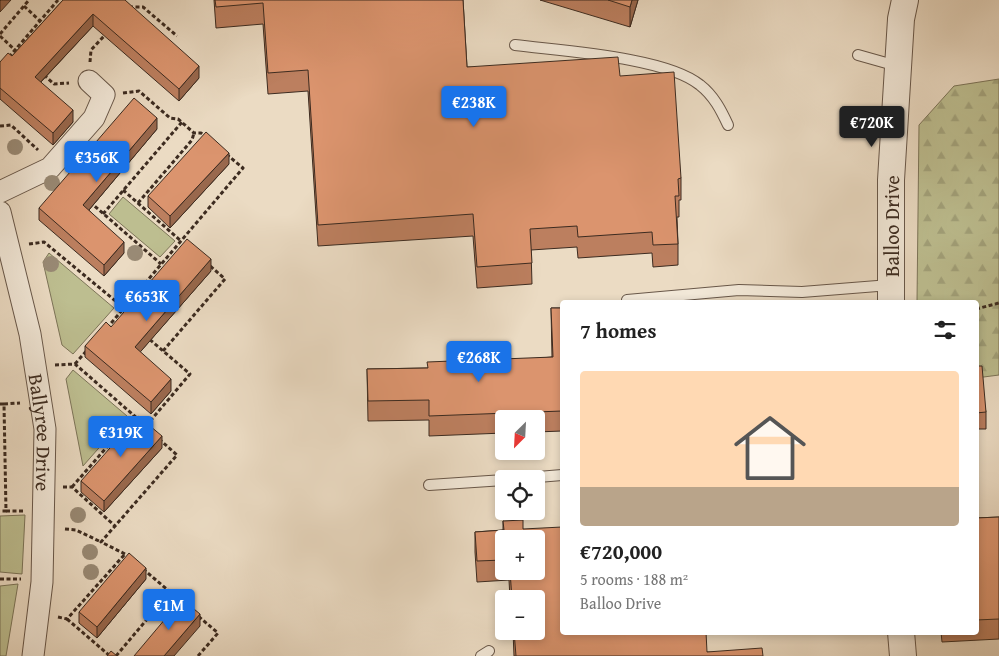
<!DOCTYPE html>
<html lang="en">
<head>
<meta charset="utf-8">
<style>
	body { margin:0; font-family:"Gentium Book Plus",serif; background:#f6f6f6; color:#222; height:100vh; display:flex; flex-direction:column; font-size:19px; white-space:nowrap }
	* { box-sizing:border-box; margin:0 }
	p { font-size:16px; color:#767676 }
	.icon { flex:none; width:28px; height:28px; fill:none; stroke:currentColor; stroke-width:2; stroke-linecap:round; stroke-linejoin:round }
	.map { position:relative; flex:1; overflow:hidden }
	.sheet { position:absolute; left:560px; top:300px; width:419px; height:335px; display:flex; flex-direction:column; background:#fff; border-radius:5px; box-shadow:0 2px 8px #0003 }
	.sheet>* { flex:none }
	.needle { width:32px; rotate:204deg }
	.tools { position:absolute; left:495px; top:410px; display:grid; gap:10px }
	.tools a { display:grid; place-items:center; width:50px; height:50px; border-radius:5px; background:#fff; box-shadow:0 2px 8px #0003; font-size:25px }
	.price { position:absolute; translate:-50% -42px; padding:0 11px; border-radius:5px; background:#1a73e8; color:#fff; font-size:16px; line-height:32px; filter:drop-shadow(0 1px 2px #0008) }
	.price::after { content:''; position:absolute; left:50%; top:30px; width:15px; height:11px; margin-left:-8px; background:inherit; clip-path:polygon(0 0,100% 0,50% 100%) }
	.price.current { background:#222; color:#fff }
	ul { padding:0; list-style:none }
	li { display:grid; align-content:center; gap:10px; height:265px; padding:0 20px }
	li+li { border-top:1px solid #e0e0e0 }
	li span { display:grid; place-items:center; height:155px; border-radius:5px; color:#555 }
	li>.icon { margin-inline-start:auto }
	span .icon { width:90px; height:90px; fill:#fffc; stroke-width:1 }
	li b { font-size:21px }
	h2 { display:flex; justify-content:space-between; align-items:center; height:60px; padding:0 20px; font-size:21px }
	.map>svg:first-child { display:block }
	.green { fill:#bdbe90; stroke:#7c7458 }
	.forest { fill:url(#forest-firs); stroke:#7c7458 }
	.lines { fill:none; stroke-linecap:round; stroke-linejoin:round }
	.service-casing { stroke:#685749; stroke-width:12 }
	.minor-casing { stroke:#685749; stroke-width:23 }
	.tertiary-casing { stroke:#685749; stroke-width:28 }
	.path { stroke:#3c2b20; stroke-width:3; stroke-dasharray:4 2.5; stroke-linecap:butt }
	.service { stroke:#f2e8d8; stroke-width:10 }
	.minor { stroke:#f2e8d8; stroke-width:21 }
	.tertiary { stroke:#f2e8d8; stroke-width:26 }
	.tree { fill:#998a75 }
	.wall { fill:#bc7f5f; stroke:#3c2b20; fill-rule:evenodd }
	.shaded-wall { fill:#99684d; stroke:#3c2b20 }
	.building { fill:#db946e; stroke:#3c2b20 }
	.labels { text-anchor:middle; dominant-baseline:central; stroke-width:5; stroke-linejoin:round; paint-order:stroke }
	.street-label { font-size:20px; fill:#3c2b20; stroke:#f2e8d8 }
</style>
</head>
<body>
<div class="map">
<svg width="999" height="656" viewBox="0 0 999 656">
	<defs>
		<pattern id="forest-firs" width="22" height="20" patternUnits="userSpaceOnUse" patternTransform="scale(1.25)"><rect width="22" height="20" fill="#bdbe90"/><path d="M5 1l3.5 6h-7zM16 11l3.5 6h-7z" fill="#a3a37c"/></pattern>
	</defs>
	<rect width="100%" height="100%" fill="#ebdbc3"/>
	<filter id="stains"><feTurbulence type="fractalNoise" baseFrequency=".004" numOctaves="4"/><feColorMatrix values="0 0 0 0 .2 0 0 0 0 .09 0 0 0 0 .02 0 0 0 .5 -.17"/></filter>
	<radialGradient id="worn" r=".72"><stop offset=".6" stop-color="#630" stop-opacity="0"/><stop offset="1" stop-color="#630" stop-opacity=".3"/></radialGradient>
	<g class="green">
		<polygon points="123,197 175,241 160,257 109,214"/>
		<polygon points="49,253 114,308 73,354 62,345 43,262"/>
		<polygon points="73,370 127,416 83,466 66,379"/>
		<polygon points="25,515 22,574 0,572 0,516"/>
		<polygon points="18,584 6,656 0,656 0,586"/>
	</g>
	<polygon class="forest" points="999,79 999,375 976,378 976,302 917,302 919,125 954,86"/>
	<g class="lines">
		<defs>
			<g id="service">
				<path d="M515,45C561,51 666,57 700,85C714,96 721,110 728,125"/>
				<polyline points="858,55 897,66"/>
				<polyline points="627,300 739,290 802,292 890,285"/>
				<polyline points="514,479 562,475"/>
				<polyline points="429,485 504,480"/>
				<polyline points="481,656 489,651"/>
			</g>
			<g id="minor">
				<polyline points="0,192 50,168 94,118 104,95 89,81"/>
				<path id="s1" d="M0,212L30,334L45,429L42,582L33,656"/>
			</g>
			<g id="tertiary">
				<path id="s2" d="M891,302V180L901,19L905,0"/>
				<polyline points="901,632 903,656"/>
			</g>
		</defs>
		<use href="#service" class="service-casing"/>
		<use href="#minor" class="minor-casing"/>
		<use href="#tertiary" class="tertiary-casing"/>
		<g class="path">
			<polyline points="24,6 40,21"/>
			<polyline points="129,7 143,7 177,36"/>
			<polyline points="0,34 29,0"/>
			<polyline points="0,36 18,53"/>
			<polyline points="9,57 58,0"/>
			<polyline points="90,62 91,50 106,34"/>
			<polyline points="44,75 54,84 69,83"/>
			<polyline points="123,93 139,91 170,118 178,119 194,133 201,133 206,137"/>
			<polyline points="0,126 11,125 38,150"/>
			<polyline points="123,190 181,241"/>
			<polyline points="90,202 161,264"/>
			<polyline points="138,203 192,140 194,133"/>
			<polyline points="103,214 182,122"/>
			<polyline points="29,244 44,242 124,308"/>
			<polyline points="976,309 999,303"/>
			<polyline points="107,328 243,168 226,154"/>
			<polyline points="163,351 225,279 209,265"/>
			<polyline points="75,364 88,349"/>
			<polyline points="55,365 75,364 138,419"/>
			<polyline points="0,404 4,404 6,511 0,511"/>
			<polyline points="4,404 20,403"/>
			<polyline points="146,426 190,374 148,338"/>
			<polyline points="63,487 72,487 115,526"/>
			<polyline points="72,487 134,416"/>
			<polyline points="6,511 23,511"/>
			<polyline points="65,529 76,530 101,542"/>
			<polyline points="125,554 101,542 177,455 159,439"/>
			<polyline points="143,569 182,602"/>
			<polyline points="0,579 21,579"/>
			<polyline points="58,617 67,619 125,554"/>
			<polyline points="67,619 110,656"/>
			<polyline points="116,656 170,592"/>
			<polyline points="198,656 218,633 198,616"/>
		</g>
		<use href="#service" class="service"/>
		<use href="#minor" class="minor"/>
		<use href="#tertiary" class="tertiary"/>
	</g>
	<g class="tree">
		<circle cx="15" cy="147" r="8"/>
		<circle cx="52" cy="183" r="8"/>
		<circle cx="135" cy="253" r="8"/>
		<circle cx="51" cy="264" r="8"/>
		<circle cx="78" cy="515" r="8"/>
		<circle cx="90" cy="552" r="8"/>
		<circle cx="91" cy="572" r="8"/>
	</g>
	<g class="wall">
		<polygon points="63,0 125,0 199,78 179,101 93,26 41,82 73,122 53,145 0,99 0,62 12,56"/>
		<polygon points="214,0 463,0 467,67 620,76 681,178 681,200 679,200 679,217 677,217 678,244 678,265 653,267 652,253 578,258 577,247 531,250 532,284 477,288 473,236 318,246 308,91 268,94 263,24 216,28"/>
		<polygon points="540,0 638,0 630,27"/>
		<polygon points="157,129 89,210 124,253 104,276 39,220 39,208"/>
		<polygon points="229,164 170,228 148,207 148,196"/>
		<polygon points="211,271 140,352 171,391 151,414 85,357 85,346 111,327"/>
		<polygon points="551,308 562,308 562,431 536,432 536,419 504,419 504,433 429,436 429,420 368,421 367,369 427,368 552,357"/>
		<polygon points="976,366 986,412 986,429 976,429"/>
		<polygon points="162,448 104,512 81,492 81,481"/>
		<polygon points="999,517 999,639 942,642 941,632 976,632 976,518"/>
		<path d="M503,521L523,529L707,652L763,656H514L513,631H536V599H510L509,580L477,582L475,552V532L503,530ZM504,539L536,571H504Z"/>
		<polygon points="146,579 97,638 79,623 79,612"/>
	</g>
	<g class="shaded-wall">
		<polygon points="1,0 11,0 0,12 0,1"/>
		<polygon points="632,0 638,0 630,27 630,7"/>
		<polygon points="93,14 93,26 35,88 35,77"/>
		<polygon points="199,66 199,78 179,101 179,89"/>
		<polygon points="73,110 73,122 53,145 53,133"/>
		<polygon points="157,118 157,129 83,217 83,205"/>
		<polygon points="229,153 229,164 170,228 170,216"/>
		<polygon points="124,242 124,253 104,276 104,265"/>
		<polygon points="211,259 211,271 135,358 135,347"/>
		<polygon points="171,379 171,391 151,414 151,402"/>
		<polygon points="162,436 162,448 104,512 104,501"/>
		<polygon points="146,568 146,579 97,638 97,627"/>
		<polygon points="200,614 200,626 174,656 164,656"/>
	</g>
	<g class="building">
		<polygon points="63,0 125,0 199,66 179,89 93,14 35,77 73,110 53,133 0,88 0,62 8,53 12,56"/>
		<polygon points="215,0 463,0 467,67 618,57 620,76 674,72 681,178 678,179 679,196 675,196 678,244 653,245 652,232 578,237 577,226 530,229 532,263 477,267 473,214 318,225 308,70 268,73 263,3 216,7"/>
		<polygon points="608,0 632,0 630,7"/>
		<polygon points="134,98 157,118 83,205 124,242 104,265 39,208"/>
		<polygon points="206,132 229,153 170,216 148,196"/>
		<polygon points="187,239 211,259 135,347 171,379 151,402 85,346 106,322 111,327"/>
		<polygon points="551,308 562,308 562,411 429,416 429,400 368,401 367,369 428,368 427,362 553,357"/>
		<polygon points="976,366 982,366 986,412 976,413"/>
		<polygon points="138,416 162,436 104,501 81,481"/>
		<polygon points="999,517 999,619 976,620 976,518"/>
		<polygon points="523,520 523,529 562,527 562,632 706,632 707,652 762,648 763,656 516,656 514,631 536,631 536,599 512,599 510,571 536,571 536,539 504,539 504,560 477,561 475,532 504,530 503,521"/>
		<polygon points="129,553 146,568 97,627 79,612"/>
		<polygon points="182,599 200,614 164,656 134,656"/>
		<polygon points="111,651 117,656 107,656"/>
	</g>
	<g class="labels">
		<g class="street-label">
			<text stroke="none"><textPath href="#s2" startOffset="76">Balloo Drive</textPath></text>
			<text stroke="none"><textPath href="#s1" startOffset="225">Ballyree Drive</textPath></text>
		</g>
	</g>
	<rect width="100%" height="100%" filter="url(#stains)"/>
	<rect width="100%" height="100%" fill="url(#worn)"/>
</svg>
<div class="tools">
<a><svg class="needle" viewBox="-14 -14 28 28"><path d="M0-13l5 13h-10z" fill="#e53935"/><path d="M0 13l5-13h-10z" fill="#767676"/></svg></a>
<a><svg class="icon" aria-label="locate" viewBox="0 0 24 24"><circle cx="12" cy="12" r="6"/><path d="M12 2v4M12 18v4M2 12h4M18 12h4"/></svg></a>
<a>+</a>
<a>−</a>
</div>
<b class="price" style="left:474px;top:128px">€238K</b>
<b class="price current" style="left:872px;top:148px">€720K</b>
<b class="price" style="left:97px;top:183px">€356K</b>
<b class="price" style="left:147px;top:322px">€653K</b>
<b class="price" style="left:479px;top:383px">€268K</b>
<b class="price" style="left:121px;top:458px">€319K</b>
<b class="price" style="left:169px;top:631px">€1M</b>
<section class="sheet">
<h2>7 homes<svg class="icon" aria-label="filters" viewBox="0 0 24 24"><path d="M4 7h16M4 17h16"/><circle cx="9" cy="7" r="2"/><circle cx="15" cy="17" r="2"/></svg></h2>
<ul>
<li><span style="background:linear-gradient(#ffd9b3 75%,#b9a48a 0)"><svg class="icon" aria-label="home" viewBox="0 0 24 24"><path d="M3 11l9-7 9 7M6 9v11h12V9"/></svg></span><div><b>€720,000</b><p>5 rooms · 188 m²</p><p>Balloo Drive</p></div></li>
</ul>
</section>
</div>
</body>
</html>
